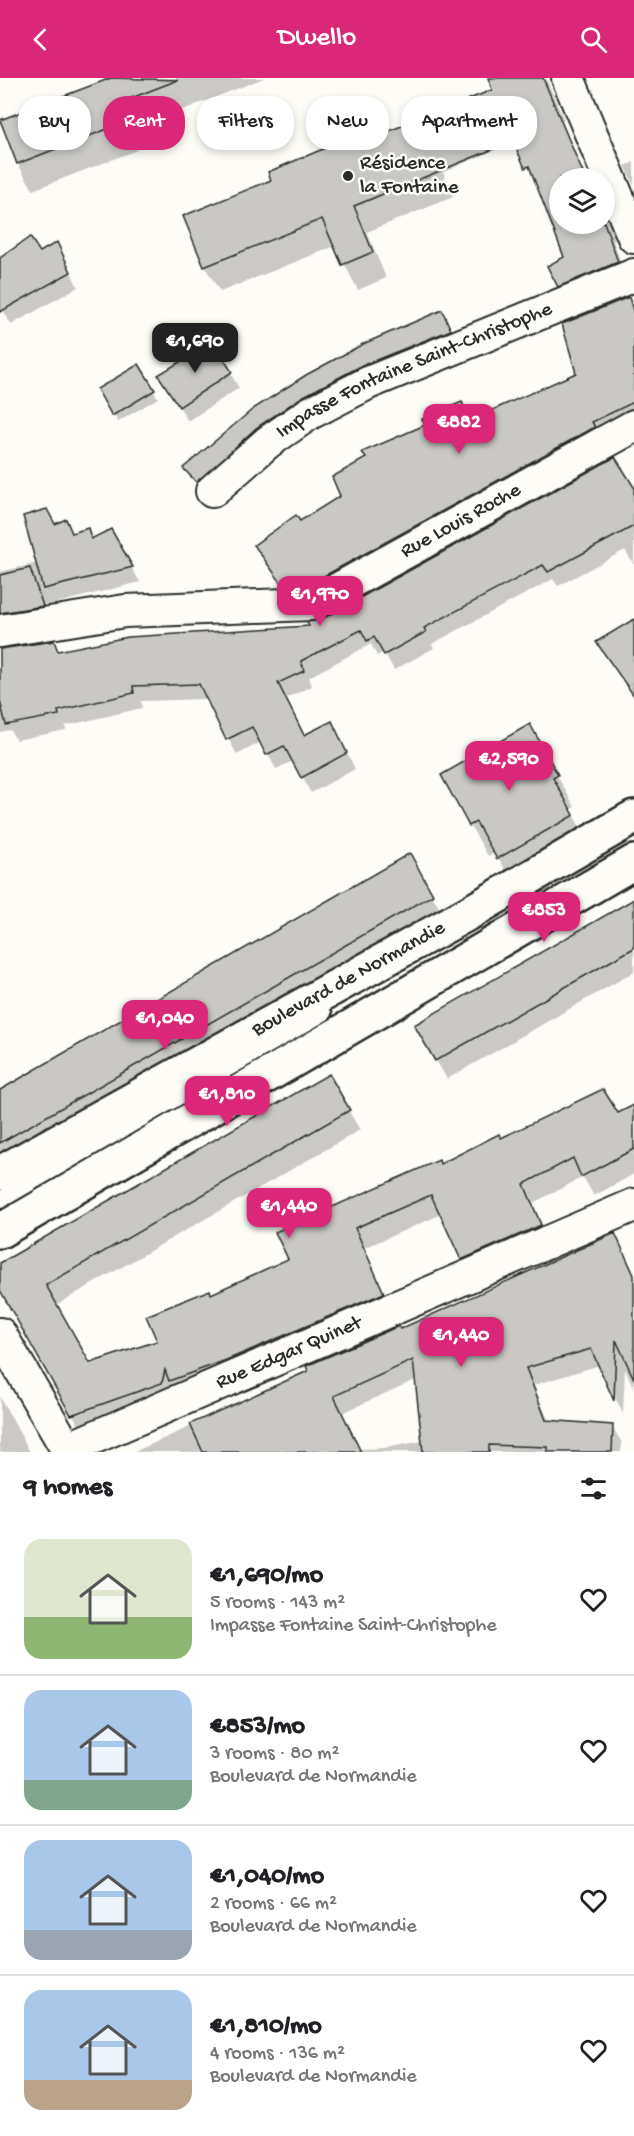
<!DOCTYPE html>
<html lang="en">
<head>
<meta charset="utf-8">
<style>
	body { margin:0; font-family:"Gochi Hand",sans-serif; background:#f2f2f2; color:#202124; height:100vh; display:flex; flex-direction:column; font-size:22px; white-space:nowrap }
	* { box-sizing:border-box; margin:0 }
	p { font-size:20px; color:#757577 }
	.icon { flex:none; width:33px; height:33px; fill:none; stroke:currentColor; stroke-width:2; stroke-linecap:round; stroke-linejoin:round }
	.map { position:relative; height:1374px; overflow:hidden }
	.panel { display:flex; flex-direction:column; background:#fff; flex:1 }
	.panel>* { flex:none }
	.top-card { position:absolute; left:18px; top:18px; width:598px; height:54px; display:flex; gap:12px }
	.controls { position:absolute; left:549px; top:90px; display:grid; gap:12px }
	.controls a { display:grid; place-items:center; width:66px; height:66px; border-radius:50%; background:#fff; box-shadow:0 3px 9px #0003; font-size:30px }
	.price { position:absolute; translate:-50% -51px; padding:0 14px; border-radius:12px; background:#db2777; color:#fff; font-size:20px; line-height:39px; filter:drop-shadow(0 2px 3px #0008) }
	.price::after { content:''; position:absolute; left:50%; top:36px; width:18px; height:14px; margin-left:-9px; background:inherit; clip-path:polygon(0 0,100% 0,50% 100%) }
	.price.active { background:#222; color:#fff }
	ul { padding:0; list-style:none }
	li { display:flex; align-items:center; gap:18px; height:150px; padding:0 24px }
	li+li { border-top:2px solid #e0e0e0 }
	li span { display:grid; place-items:center; flex:none; width:168px; height:120px; border-radius:18px; color:#555 }
	li>.icon { margin-inline-start:auto }
	span .icon { width:72px; height:72px; fill:#fffc; stroke-width:1 }
	li b { font-size:26px }
	h2 { display:flex; justify-content:space-between; align-items:center; height:72px; padding:0 24px; font-size:26px }
	.chip { padding:0 21px; border-radius:24px; background:#fff; box-shadow:0 3px 9px #0003; font-size:21px; line-height:54px }
	.chip.active { background:#db2777; color:#fff }
	header { display:flex; justify-content:space-between; align-items:center; height:78px; padding:0 24px; background:#db2777; color:#fff; font-size:27px; font-weight:600 }
	.map>svg:first-child { display:block }
	.shadow { fill:#0003; fill-rule:evenodd }
	.building { fill:#c9c8c4; stroke:#2b2b2b; stroke-width:1.5 }
	.lines { fill:none; stroke-linecap:round; stroke-linejoin:round }
	.service-casing { stroke:#2b2b2b; stroke-width:21 }
	.minor-casing { stroke:#2b2b2b; stroke-width:36 }
	.secondary-casing { stroke:#2b2b2b; stroke-width:38 }
	.service { stroke:#fdfcf7; stroke-width:16 }
	.minor { stroke:#fdfcf7; stroke-width:32 }
	.secondary { stroke:#fdfcf7; stroke-width:33 }
	.poi-dot { fill:#2b2b2b; stroke:#fdfcf7; stroke-width:2 }
	.labels { text-anchor:middle; dominant-baseline:central; stroke-width:5; stroke-linejoin:round; paint-order:stroke }
	.poi-label { font-size:21px; fill:#2b2b2b; stroke:#fdfcf7; text-anchor:start }
	.street-label { font-size:21px; fill:#2b2b2b; stroke:#fdfcf7 }
</style>
</head>
<body>
<header><svg class="icon" aria-label="back" viewBox="0 0 24 24"><path d="M15 5l-7 7 7 7"/></svg>Dwello<svg class="icon" aria-label="search" viewBox="0 0 24 24"><circle cx="10" cy="10" r="6"/><path d="M15 15l6 6"/></svg></header>
<div class="map">
<svg width="634" height="1374" viewBox="0 0 634 1374">
	<rect width="100%" height="100%" fill="#fdfcf7"/>
	<filter id="ink" filterUnits="userSpaceOnUse"><feTurbulence type="fractalNoise" baseFrequency=".0167" numOctaves="2"/><feDisplacementMap in="SourceGraphic" scale="12" xChannelSelector="R" yChannelSelector="G"/><feConvolveMatrix kernelMatrix="1 2 1 2 8 2 1 2 1" color-interpolation-filters="sRGB"/></filter>
	<g filter="url(#ink)">
		<g class="shadow">
			<polygon points="104,0 264,0 129,53 137,72 33,112 18,86 2,43 105,4"/>
			<polygon points="489,0 546,0 564,42 443,94 453,119 367,154 386,200 358,212 335,168 220,214 205,189 185,139 494,12"/>
			<polygon points="569,65 587,100 560,100 560,146 604,146 604,129 618,162 613,163 629,207 572,231 559,208 566,180 528,81"/>
			<polygon points="634,84 634,108 625,88"/>
			<polygon points="57,166 78,209 11,247 0,226 0,181 39,176"/>
			<polygon points="628,221 634,231 634,340 293,521 256,468 342,419 427,347 461,326 471,343 578,296"/>
			<polygon points="446,241 454,260 202,411 190,397 185,390 254,332"/>
			<polygon points="213,266 239,310 188,343 169,312"/>
			<polygon points="138,288 158,320 118,344 99,312"/>
			<polygon points="634,412 634,487 625,472 558,508 553,501 432,566 434,570 394,592 384,574 377,578 371,566 309,599 312,608 285,621 304,659 340,660 355,691 311,715 293,683 276,691 261,664 237,677 208,621 141,623 142,630 65,648 66,652 16,662 10,652 0,654 0,572 53,564 59,574 312,549 320,543"/>
			<polygon points="65,443 73,456 88,452 93,462 110,453 140,504 45,528 50,543 0,553 0,494 38,485 55,447"/>
			<polygon points="529,649 575,729 570,731 591,769 517,811 495,774 488,778 470,747"/>
			<polygon points="409,777 449,847 0,1104 0,1014"/>
			<polygon points="634,823 634,894 447,1001 416,948"/>
			<polygon points="328,998 360,1052 56,1227 90,1286 159,1264 211,1218 290,1182 440,1087 501,1062 634,1065 634,1096 594,1118 583,1099 533,1125 551,1167 473,1201 442,1136 364,1170 394,1235 84,1356 0,1209 0,1187"/>
			<path d="M614,1157L634,1195V1311L625,1291L623,1336L600,1287L534,1307L549,1344L612,1348L622,1365L621,1374H134ZM417,1301L423,1363L384,1370L359,1371L342,1335Z"/>
			<polygon points="0,1319 1,1321 30,1374 0,1374"/>
		</g>
		<g class="building">
			<polygon points="111,0 178,2 116,26 123,45 17,86 0,42"/>
			<polygon points="488,0 543,0 585,100 560,100 560,146 604,144 618,184 558,209 547,188 564,179 529,88 525,90 513,63 354,128 373,174 342,187 322,141 204,189 183,138 271,102 268,94 371,51 374,59 492,12"/>
			<polygon points="30,159 40,174 57,164 71,194 0,234 0,180"/>
			<polygon points="629,219 634,236 634,324 592,344 595,349 306,508 284,509 254,467 296,437 300,443 340,418 332,399 366,380 362,374 425,347 422,341 445,331 462,324 470,342 576,295 562,246"/>
			<polygon points="442,232 451,252 361,288 302,319 256,350 197,405 183,390 253,331 306,297 363,266"/>
			<polygon points="213,264 232,294 179,329 158,297"/>
			<polygon points="139,286 155,312 112,338 97,311"/>
			<polygon points="615,379 634,409 634,448 548,494 543,487 424,550 426,554 384,577 374,559 367,563 361,552 301,583 304,593 278,605 304,657 332,643 347,675 301,700 284,668 266,677 252,649 226,662 199,606 133,608 134,615 58,633 59,637 6,647 0,623 0,571 54,563 58,573 128,559 309,548 307,544 320,542"/>
			<polygon points="47,431 55,446 66,441 72,455 88,450 91,461 111,451 133,489 43,511 23,438"/>
			<polygon points="30,490 43,528 0,535 0,497"/>
			<polygon points="634,541 634,618 596,564"/>
			<polygon points="530,646 558,697 553,700 574,737 497,781 476,744 469,748 441,697"/>
			<polygon points="410,775 433,817 0,1065 0,1012"/>
			<polygon points="634,821 634,870 435,983 414,947"/>
			<polygon points="329,996 350,1032 46,1207 90,1285 157,1263 146,1238 210,1212 211,1216 288,1181 275,1154 439,1082 440,1086 499,1056 501,1060 603,1011 618,1035 634,1027 634,1071 581,1099 573,1080 524,1106 541,1147 461,1182 431,1117 355,1150 384,1215 229,1281 169,1303 165,1292 162,1305 71,1337 0,1212 0,1185"/>
			<polygon points="615,1155 634,1197 634,1301 616,1262 614,1323 591,1271 526,1290 546,1342 613,1347 612,1374 548,1374 548,1369 489,1367 489,1374 423,1374 413,1282 334,1318 361,1374 203,1374 190,1346 308,1293 306,1288 399,1248 400,1251"/>
		</g>
		<g class="lines">
			<defs>
				<polyline id="service" points="0,1122 323,935"/>
				<g id="minor">
					<polyline points="568,0 634,159"/>
					<path id="s1" d="M212,413L268,364L310,335L368,305L634,197"/>
					<path id="s2" d="M0,553L125,533L311,526L634,348"/>
					<path id="s3" d="M0,1256L67,1371L634,1127"/>
				</g>
				<g id="secondary">
					<path id="s4" d="M0,1095L467,836L634,739"/>
					<polyline points="0,1153 634,784"/>
				</g>
			</defs>
			<use href="#service" class="service-casing"/>
			<use href="#minor" class="minor-casing"/>
			<use href="#secondary" class="secondary-casing"/>
			<use href="#service" class="service"/>
			<use href="#minor" class="minor"/>
			<use href="#secondary" class="secondary"/>
		</g>
	</g>
	<circle class="poi-dot" cx="348" cy="98" r="6"/>
	<g class="labels">
		<g class="poi-label">
			<text x="360" y="86">Résidence<tspan x="360" dy="24">la Fontaine</tspan></text>
		</g>
		<g class="street-label">
			<text stroke="none"><textPath href="#s1" startOffset="238">Impasse Fontaine Saint-Christophe</textPath></text>
			<text stroke="none"><textPath href="#s2" startOffset="484">Rue Louis Roche</textPath></text>
			<text stroke="none"><textPath href="#s4" startOffset="399">Boulevard de Normandie</textPath></text>
			<text stroke="none"><textPath href="#s3" startOffset="375">Rue Edgar Quinet</textPath></text>
		</g>
	</g>
</svg>
<div class="controls">
<a><svg class="icon" aria-label="layers" viewBox="0 0 24 24"><path d="M12 4l9 5-9 5-9-5zM3 14l9 5 9-5"/></svg></a>
</div>
<b class="price active" style="left:195px;top:296px">€1,690</b>
<b class="price" style="left:459px;top:377px">€882</b>
<b class="price" style="left:320px;top:549px">€1,970</b>
<b class="price" style="left:509px;top:714px">€2,590</b>
<b class="price" style="left:544px;top:865px">€853</b>
<b class="price" style="left:165px;top:973px">€1,040</b>
<b class="price" style="left:227px;top:1049px">€1,810</b>
<b class="price" style="left:289px;top:1161px">€1,440</b>
<b class="price" style="left:461px;top:1290px">€1,440</b>
<div class="top-card">
<a class="chip">Buy</a>
<a class="chip active">Rent</a>
<a class="chip">Filters</a>
<a class="chip">New</a>
<a class="chip">Apartment</a>
</div>
</div>
<section class="panel">
<h2>9 homes<svg class="icon" aria-label="filters" viewBox="0 0 24 24"><path d="M4 7h16M4 17h16"/><circle cx="9" cy="7" r="2"/><circle cx="15" cy="17" r="2"/></svg></h2>
<ul>
<li><span style="background:linear-gradient(#dfe7d0 65%,#8fb573 0)"><svg class="icon" aria-label="home" viewBox="0 0 24 24"><path d="M3 11l9-7 9 7M6 9v11h12V9"/></svg></span><div><b>€1,690/mo</b><p>5 rooms · 143 m²</p><p>Impasse Fontaine Saint-Christophe</p></div><svg class="icon" aria-label="heart" viewBox="0 0 24 24"><path d="M12 20l-8-8c-3-5 5-10 8-4 3-6 11-1 8 4z"/></svg></li>
<li><span style="background:linear-gradient(#a9c7e8 75%,#7fa58c 0)"><svg class="icon" aria-label="home" viewBox="0 0 24 24"><path d="M3 11l9-7 9 7M6 9v11h12V9"/></svg></span><div><b>€853/mo</b><p>3 rooms · 80 m²</p><p>Boulevard de Normandie</p></div><svg class="icon" aria-label="heart" viewBox="0 0 24 24"><path d="M12 20l-8-8c-3-5 5-10 8-4 3-6 11-1 8 4z"/></svg></li>
<li><span style="background:linear-gradient(#a9c7e8 75%,#9aa5b1 0)"><svg class="icon" aria-label="home" viewBox="0 0 24 24"><path d="M3 11l9-7 9 7M6 9v11h12V9"/></svg></span><div><b>€1,040/mo</b><p>2 rooms · 66 m²</p><p>Boulevard de Normandie</p></div><svg class="icon" aria-label="heart" viewBox="0 0 24 24"><path d="M12 20l-8-8c-3-5 5-10 8-4 3-6 11-1 8 4z"/></svg></li>
<li><span style="background:linear-gradient(#a9c7e8 75%,#b9a48a 0)"><svg class="icon" aria-label="home" viewBox="0 0 24 24"><path d="M3 11l9-7 9 7M6 9v11h12V9"/></svg></span><div><b>€1,810/mo</b><p>4 rooms · 136 m²</p><p>Boulevard de Normandie</p></div><svg class="icon" aria-label="heart" viewBox="0 0 24 24"><path d="M12 20l-8-8c-3-5 5-10 8-4 3-6 11-1 8 4z"/></svg></li>
</ul>
</section>
</body>
</html>
